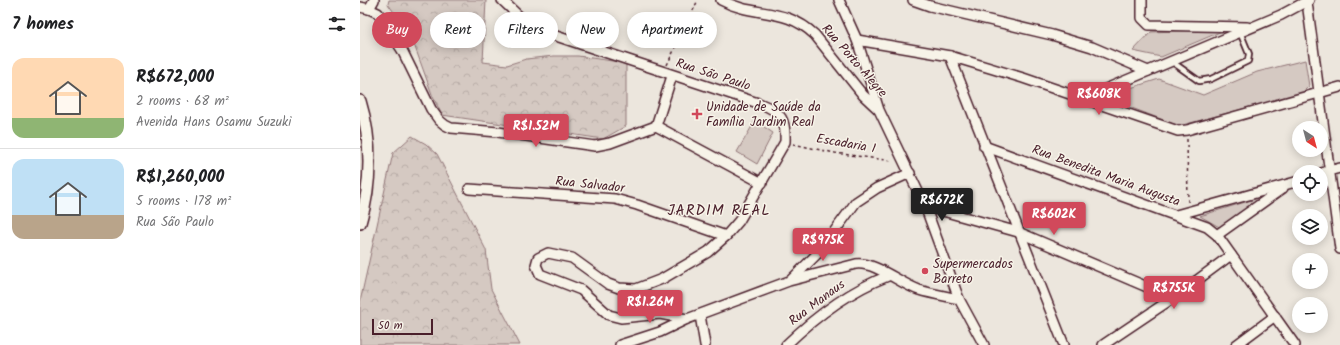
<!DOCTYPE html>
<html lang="en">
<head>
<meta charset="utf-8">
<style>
	body { margin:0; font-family:Kalam,sans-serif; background:#f2f2f2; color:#202124; height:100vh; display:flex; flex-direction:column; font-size:15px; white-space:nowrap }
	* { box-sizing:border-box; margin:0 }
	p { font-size:13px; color:#757577 }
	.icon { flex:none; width:22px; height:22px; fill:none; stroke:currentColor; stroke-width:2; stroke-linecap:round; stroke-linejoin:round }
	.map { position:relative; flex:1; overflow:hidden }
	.panel { display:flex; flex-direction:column; background:#fff; width:360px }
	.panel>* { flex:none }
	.banner { position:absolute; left:12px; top:12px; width:380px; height:36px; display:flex; gap:8px }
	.needle { width:26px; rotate:144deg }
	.controls { position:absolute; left:932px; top:121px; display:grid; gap:8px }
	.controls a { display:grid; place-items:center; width:36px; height:36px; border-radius:50%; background:#fff; box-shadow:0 2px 10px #0003; font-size:20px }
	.scale { position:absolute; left:12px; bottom:10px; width:61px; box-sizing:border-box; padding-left:4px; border:2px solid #4a1f2b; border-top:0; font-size:11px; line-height:14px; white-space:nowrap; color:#4a1f2b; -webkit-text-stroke:3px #f7f3e8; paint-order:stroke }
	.price { position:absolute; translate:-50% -34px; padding:0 9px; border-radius:4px; background:#d1495b; color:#fff; font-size:13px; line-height:26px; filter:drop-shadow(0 1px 2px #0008) }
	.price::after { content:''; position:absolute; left:50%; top:24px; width:12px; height:9px; margin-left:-6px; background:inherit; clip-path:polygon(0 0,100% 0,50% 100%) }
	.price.on { background:#222; color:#fff }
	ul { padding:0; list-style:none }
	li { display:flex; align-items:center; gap:12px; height:100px; padding:0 12px }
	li+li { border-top:1px solid #e0e0e0 }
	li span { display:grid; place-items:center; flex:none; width:112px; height:80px; border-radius:12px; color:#555 }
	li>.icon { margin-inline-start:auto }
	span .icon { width:48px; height:48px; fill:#fffc; stroke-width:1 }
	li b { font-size:17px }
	h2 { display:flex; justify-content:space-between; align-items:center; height:48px; padding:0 12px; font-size:17px }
	.tag { padding:0 14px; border-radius:18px; background:#fff; box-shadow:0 2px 10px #0003; font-size:14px; line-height:36px }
	.tag.on { background:#d1495b; color:#fff }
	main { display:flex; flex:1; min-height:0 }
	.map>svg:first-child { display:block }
	.green { fill:#d5c9c2; stroke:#907476 }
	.forest { fill:url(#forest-crowns); stroke:#907476 }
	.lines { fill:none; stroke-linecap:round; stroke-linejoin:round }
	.service-casing { stroke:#4a1f2b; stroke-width:8 }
	.minor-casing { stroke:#4a1f2b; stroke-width:12 }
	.tertiary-casing { stroke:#4a1f2b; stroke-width:14 }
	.path { stroke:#4a1f2b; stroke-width:1.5; stroke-dasharray:3 3; stroke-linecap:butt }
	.service { stroke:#f7f3e8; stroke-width:4.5 }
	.minor { stroke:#f7f3e8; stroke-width:9 }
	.tertiary { stroke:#f7f3e8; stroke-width:11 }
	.poi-dot { fill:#d1495b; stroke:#f7f3e8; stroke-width:1.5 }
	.labels { text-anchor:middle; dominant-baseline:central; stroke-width:3; stroke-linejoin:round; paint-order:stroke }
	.street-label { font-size:13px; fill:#4a1f2b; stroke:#f7f3e8 }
	.poi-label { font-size:13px; fill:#4a1f2b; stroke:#f7f3e8; text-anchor:start }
	.quarter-label { font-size:15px; letter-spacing:1px; fill:#4a1f2b; stroke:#f7f3e8 }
</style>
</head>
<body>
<main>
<section class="panel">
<h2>7 homes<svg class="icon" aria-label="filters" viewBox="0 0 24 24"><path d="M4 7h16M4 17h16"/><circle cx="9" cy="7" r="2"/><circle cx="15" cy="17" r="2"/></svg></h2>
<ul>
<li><span style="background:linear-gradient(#ffd9b3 75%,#8fb573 0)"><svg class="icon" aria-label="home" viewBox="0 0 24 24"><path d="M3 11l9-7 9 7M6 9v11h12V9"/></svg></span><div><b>R$672,000</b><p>2 rooms · 68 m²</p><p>Avenida Hans Osamu Suzuki</p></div></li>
<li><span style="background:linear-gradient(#bfe0f5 70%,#b9a48a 0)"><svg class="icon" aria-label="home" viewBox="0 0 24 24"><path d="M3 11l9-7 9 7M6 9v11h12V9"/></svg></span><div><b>R$1,260,000</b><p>5 rooms · 178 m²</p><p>Rua São Paulo</p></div></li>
</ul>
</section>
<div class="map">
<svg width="980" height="345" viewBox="0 0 980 345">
	<defs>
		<pattern id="forest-crowns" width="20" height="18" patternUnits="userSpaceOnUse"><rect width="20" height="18" fill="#d5c9c2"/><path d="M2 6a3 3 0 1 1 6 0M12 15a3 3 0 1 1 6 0" fill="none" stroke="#b8aca7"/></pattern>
	</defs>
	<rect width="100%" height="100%" fill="#ece6dd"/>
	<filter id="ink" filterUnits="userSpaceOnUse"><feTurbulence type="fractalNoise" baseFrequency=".025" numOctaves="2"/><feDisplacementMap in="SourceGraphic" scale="8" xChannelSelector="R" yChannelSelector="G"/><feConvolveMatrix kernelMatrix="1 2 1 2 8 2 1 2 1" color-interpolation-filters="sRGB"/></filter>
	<g filter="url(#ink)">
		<g class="green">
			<polygon points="867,29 801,57 773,51 791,32"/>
			<polygon points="945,60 949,86 942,93 819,126 764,105 760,99 764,90 799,79 843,95 897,72"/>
			<polygon points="395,121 413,133 397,164 377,152"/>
			<polygon points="903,196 861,228 840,216 895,199"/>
		</g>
		<g class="forest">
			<polygon points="29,0 126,0 123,62 147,65 166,59 194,56 218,56 266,63 266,126 243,139 82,115 73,97 51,36 28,4"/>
			<polygon points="52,136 66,144 77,154 126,250 131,289 160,345 0,345 0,302 33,153"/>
		</g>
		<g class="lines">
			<defs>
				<polyline id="service" points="811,61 839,81 851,79 888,61 889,54 880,32"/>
				<g id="minor">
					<path d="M142,0L163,20L193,35L401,104C422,112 426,120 425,142L379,221L366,236L348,252L302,279L276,289L259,288L248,284L212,258L188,253L178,258L176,265L180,274L221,290L249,315L261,318L300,314L327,319"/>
					<path d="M361,0C394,18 425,6 455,35L503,95L518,109"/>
					<polyline points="479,0 497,40 519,110 565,206 599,299 624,345"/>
					<polyline points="553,0 570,6 692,35 732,47 788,71"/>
					<polyline points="782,0 782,18 789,25 887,27"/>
					<polyline points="947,2 980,249"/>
					<polyline points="0,7 9,9 14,0"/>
					<polyline points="9,9 18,13 42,50 71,109 79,120 85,125 91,128 138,132 235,146 250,143 296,126 402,183"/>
					<polyline points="497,40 590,56 663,78 818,131 827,130 980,87"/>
					<polyline points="590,56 704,345"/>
					<polyline points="722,99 921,15 949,0"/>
					<polyline points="296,126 312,76"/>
					<polyline points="624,146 847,227 857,235 935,345"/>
					<polyline points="961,173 980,168"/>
					<polyline points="109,189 255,199 277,205 366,236"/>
					<polyline points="565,206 658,232 813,298"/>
					<polyline points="816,215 939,181"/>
					<polyline points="857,235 923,188"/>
					<polyline points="432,279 460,251 496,202 517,188 550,173"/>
					<polyline points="340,315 345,345"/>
					<path d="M260,345L300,332L327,319L429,281L496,264C516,262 539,283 559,290C572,294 586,296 599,299"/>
					<path d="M426,345C456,316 489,291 528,276"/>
					<polyline points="743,345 813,298 871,255"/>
					<polyline points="876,345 915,316"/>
				</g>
				<path id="tertiary" d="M0,101C12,140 12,184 0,223"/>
			</defs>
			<use href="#service" class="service-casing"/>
			<use href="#minor" class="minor-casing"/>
			<use href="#tertiary" class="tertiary-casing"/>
			<g class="path">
				<polyline points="307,65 338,0"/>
				<polyline points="827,139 828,203"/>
				<polyline points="433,144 475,153 533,161"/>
			</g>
			<use href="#service" class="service"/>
			<use href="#minor" class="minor"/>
			<use href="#tertiary" class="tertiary"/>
		</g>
	</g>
	<g class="poi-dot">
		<path d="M335 108h4v4h4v4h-4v4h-4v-4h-4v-4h4z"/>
		<circle cx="565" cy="271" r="4"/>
	</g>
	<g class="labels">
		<g class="street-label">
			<text transform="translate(494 61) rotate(49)">Rua Porto Alegre</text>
			<text transform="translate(353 75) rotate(18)">Rua São Paulo</text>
			<text transform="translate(486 144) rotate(10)">Escadaria 1</text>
			<text transform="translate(746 176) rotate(20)">Rua Benedita Maria Augusta</text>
			<text transform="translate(230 185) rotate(6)">Rua Salvador</text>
			<text transform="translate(457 303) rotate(-37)">Rua Manaus</text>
		</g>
		<g class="poi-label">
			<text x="346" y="107">Unidade de Saúde da<tspan x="346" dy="15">Família Jardim Real</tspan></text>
			<text x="573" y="264">Supermercados<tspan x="573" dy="15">Barreto</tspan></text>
		</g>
		<g class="quarter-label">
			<text x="359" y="211">JARDIM REAL</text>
		</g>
	</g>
</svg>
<div class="controls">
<a><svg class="needle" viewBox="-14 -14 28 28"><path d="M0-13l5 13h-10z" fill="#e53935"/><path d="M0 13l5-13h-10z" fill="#757577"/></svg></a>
<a><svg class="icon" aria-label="locate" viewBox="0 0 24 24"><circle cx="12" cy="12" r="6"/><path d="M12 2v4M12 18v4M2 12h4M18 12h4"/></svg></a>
<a><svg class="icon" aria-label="layers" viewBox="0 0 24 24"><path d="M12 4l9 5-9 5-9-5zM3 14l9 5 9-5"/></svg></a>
<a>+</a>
<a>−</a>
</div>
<div class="scale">50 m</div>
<b class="price" style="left:739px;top:116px">R$608K</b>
<b class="price" style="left:176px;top:148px">R$1.52M</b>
<b class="price on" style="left:582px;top:222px">R$672K</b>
<b class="price" style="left:694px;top:236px">R$602K</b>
<b class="price" style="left:463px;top:262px">R$975K</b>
<b class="price" style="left:814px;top:310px">R$755K</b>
<b class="price" style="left:290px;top:324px">R$1.26M</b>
<div class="banner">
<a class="tag on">Buy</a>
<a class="tag">Rent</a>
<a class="tag">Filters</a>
<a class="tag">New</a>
<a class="tag">Apartment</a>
</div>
</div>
</main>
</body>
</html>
